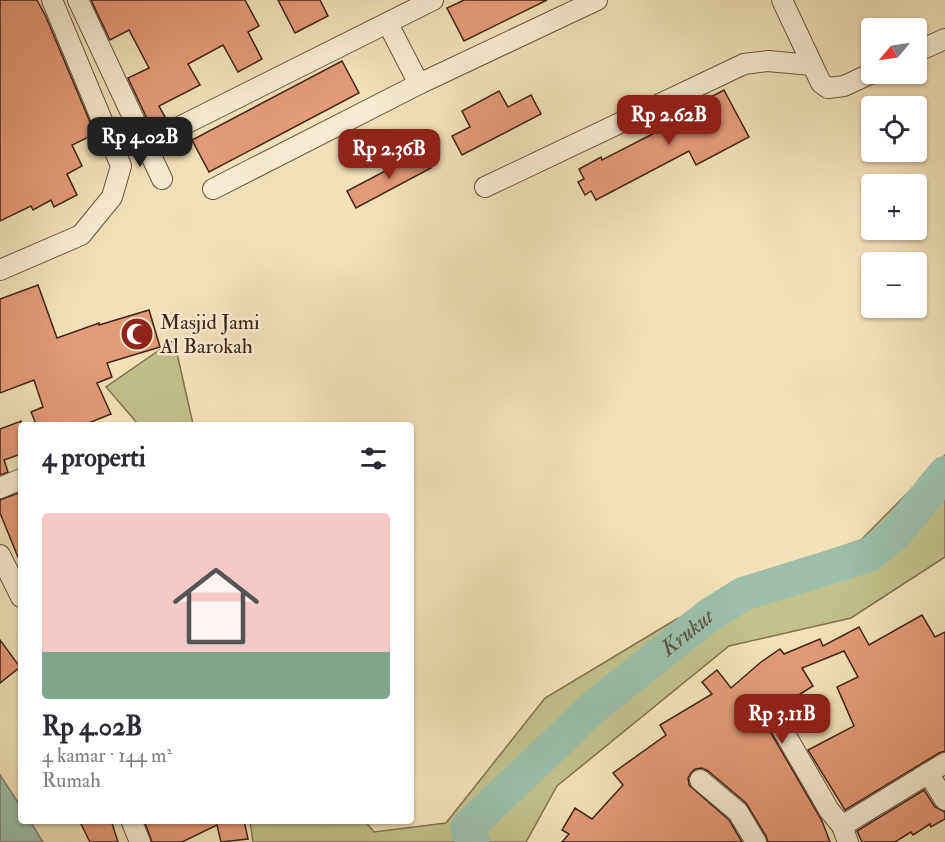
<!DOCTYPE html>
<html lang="id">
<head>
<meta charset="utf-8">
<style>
	body { margin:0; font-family:"IM FELL Double Pica",serif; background:#f7f7f7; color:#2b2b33; height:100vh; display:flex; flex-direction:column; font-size:22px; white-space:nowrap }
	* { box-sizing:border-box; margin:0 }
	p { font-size:20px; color:#7c7c81 }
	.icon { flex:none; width:33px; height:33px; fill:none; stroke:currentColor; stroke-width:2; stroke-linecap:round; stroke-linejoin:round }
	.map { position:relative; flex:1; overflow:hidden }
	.drawer { position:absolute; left:18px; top:422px; width:396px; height:402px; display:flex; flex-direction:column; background:#fff; border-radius:6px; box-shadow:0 2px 4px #0004 }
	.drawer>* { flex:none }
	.needle { width:39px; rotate:241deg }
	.buttons { position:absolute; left:861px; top:18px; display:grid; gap:12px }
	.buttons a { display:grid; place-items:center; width:66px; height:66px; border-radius:6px; background:#fff; box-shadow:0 2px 4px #0004; font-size:30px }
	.price { position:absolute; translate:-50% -51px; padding:0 14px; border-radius:12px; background:#8f2418; color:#fff; font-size:20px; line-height:39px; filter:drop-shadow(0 2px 3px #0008) }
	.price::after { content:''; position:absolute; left:50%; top:36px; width:18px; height:14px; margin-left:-9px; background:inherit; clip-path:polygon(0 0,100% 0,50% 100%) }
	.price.current { background:#222; color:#fff }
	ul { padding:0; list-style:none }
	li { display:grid; align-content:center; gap:12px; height:318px; padding:0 24px }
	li+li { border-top:2px solid #e1e1e2 }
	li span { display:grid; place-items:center; height:186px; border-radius:6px; color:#555 }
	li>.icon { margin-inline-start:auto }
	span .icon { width:108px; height:108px; fill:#fffc; stroke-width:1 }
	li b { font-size:26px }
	h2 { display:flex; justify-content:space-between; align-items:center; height:72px; padding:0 24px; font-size:26px }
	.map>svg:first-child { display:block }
	.green { fill:#c0c18b; stroke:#807250; stroke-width:1.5 }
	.water { fill:#9cbeab; stroke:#77806f; stroke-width:1.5 }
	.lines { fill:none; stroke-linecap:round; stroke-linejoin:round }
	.river { stroke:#9cbeab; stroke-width:34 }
	.building { fill:#e39a78; stroke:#402416; stroke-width:1.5 }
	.minor-casing { stroke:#6c533e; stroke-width:22 }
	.minor { stroke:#f7ecd1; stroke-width:20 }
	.labels { text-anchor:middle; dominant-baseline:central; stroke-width:5; stroke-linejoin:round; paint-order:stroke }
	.poi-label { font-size:21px; fill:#402416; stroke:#f7ecd1; text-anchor:start }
	.water-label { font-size:22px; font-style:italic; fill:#5c5243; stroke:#f7ecd1 }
</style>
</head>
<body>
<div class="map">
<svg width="945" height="842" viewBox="0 0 945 842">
	<rect width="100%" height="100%" fill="#f2e1b8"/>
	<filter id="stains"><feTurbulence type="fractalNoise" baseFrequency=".00333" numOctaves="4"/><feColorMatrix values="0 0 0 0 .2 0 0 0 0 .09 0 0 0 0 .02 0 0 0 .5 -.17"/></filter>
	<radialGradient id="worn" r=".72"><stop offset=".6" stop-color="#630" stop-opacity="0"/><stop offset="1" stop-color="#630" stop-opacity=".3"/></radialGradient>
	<g class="green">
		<polygon points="174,340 193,424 138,424 106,387"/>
		<polygon points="945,455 945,557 851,618 729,646 557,786 526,842 253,842 250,821 365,821 374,832 446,823 545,698 675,620 781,567 861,540"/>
	</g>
	<polygon class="water" points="0,775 21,807 21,820 30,821 43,842 0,842"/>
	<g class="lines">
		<path class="river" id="s1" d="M473,842L467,828L595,706L708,616L743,594L869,555L895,534L945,473"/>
	</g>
	<g class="building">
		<polygon points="0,0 37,0 46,17 95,134 72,145 82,166 67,174 77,195 54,207 51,200 33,210 31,206 0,221"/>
		<polygon points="91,0 245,0 259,26 248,32 262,59 238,72 223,45 188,64 200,85 159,106 169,124 172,134 158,142 128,78 149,68 129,30 110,40"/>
		<polygon points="278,0 320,0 328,16 295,33"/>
		<polygon points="464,0 547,0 464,41 447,8"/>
		<polygon points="342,61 359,93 209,172 192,140"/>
		<polygon points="724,90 749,137 696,165 689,151 596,200 591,191 585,195 578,182 584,179 579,169 601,157 602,160 674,123 671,118"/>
		<polygon points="499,91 508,107 531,95 541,114 462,155 452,136 470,127 462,111"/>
		<polygon points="423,151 431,168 356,208 347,191"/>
		<polygon points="38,285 57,338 99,323 99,325 149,310 160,347 107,363 112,377 97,383 111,414 86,424 36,424 31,412 43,407 34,380 0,393 0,299"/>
		<polygon points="21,421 21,454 4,460 8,472 0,475 0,429"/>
		<polygon points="21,492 21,562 20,562 0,513 0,500"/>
		<polygon points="922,615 935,637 945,632 945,751 939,753 845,810 808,750 854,726 837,687 858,677 844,651 802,668 813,686 786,703 789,706 784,710 776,708 771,710 766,715 767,726 822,821 830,842 768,842 766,836 746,803 708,771 702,768 695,769 691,773 688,778 689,785 729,820 742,842 562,842 569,834 562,830 575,808 592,819 623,785 613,773 666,735 660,725 712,694 702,682 717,670 731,688 761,662 780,649 784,654 820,639 823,646 859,627 869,645"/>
		<polygon points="0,640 20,667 0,683"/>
		<polygon points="924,790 935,807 945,812 945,819 931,827 930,824 913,835 911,832 895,842 862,842 857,831"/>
		<polygon points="79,820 111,820 118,842 90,842"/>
		<polygon points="144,820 244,820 248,839 221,842 217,825 182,842 152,842"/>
	</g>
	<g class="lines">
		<defs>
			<g id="minor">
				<polyline points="78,0 162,179"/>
				<polyline points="782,0 821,83 828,88 844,86 872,73"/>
				<polyline points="388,24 419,84"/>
				<polyline points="916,52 945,39"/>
				<polyline points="181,126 433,0"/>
				<polyline points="485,187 744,64 768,61 812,65"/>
				<polyline points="213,189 419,84 597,0"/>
				<polyline points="0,270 81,235 112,197 121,166 52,0"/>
				<polyline points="0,488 21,479"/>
				<polyline points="0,555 21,597"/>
				<polyline points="777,720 829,810 842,826"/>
				<polyline points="928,773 945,800"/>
				<polyline points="700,780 738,812 756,842"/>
				<polyline points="131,820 140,842"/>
				<polyline points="848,842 842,826 945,763"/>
			</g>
		</defs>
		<use href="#minor" class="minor-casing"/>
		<use href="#minor" class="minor"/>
	</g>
	<defs>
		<symbol id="mosque-disc" viewBox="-11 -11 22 22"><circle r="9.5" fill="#8f2418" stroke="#f7ecd1"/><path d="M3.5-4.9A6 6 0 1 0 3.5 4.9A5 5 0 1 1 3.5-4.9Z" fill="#fff"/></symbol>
	</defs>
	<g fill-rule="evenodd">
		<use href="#mosque-disc" x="118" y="315" width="38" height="38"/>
	</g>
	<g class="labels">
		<g class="poi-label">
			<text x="160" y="322">Masjid Jami<tspan x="160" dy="24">Al Barokah</tspan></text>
		</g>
		<g class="water-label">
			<text stroke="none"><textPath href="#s1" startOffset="310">Krukut</textPath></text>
		</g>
	</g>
	<rect width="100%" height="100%" filter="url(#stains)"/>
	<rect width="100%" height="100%" fill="url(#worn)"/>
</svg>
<div class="buttons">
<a><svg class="needle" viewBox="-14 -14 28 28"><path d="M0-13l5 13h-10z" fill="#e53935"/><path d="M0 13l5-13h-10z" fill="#7c7c81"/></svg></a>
<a><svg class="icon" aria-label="locate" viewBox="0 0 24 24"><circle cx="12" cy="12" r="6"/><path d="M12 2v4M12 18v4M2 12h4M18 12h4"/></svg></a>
<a>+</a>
<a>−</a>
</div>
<b class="price" style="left:669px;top:146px">Rp 2.62B</b>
<b class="price current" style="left:140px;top:168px">Rp 4.02B</b>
<b class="price" style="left:389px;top:180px">Rp 2.36B</b>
<b class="price" style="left:782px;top:745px">Rp 3.11B</b>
<section class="drawer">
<h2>4 properti<svg class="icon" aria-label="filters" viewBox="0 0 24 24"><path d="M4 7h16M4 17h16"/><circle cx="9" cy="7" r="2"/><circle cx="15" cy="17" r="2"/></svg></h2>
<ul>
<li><span style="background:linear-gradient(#f6c9c9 75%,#7fa58c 0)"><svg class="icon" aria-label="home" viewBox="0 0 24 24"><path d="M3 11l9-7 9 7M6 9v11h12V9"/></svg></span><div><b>Rp 4.02B</b><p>4 kamar · 144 m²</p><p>Rumah</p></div></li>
</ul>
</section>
</div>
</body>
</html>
